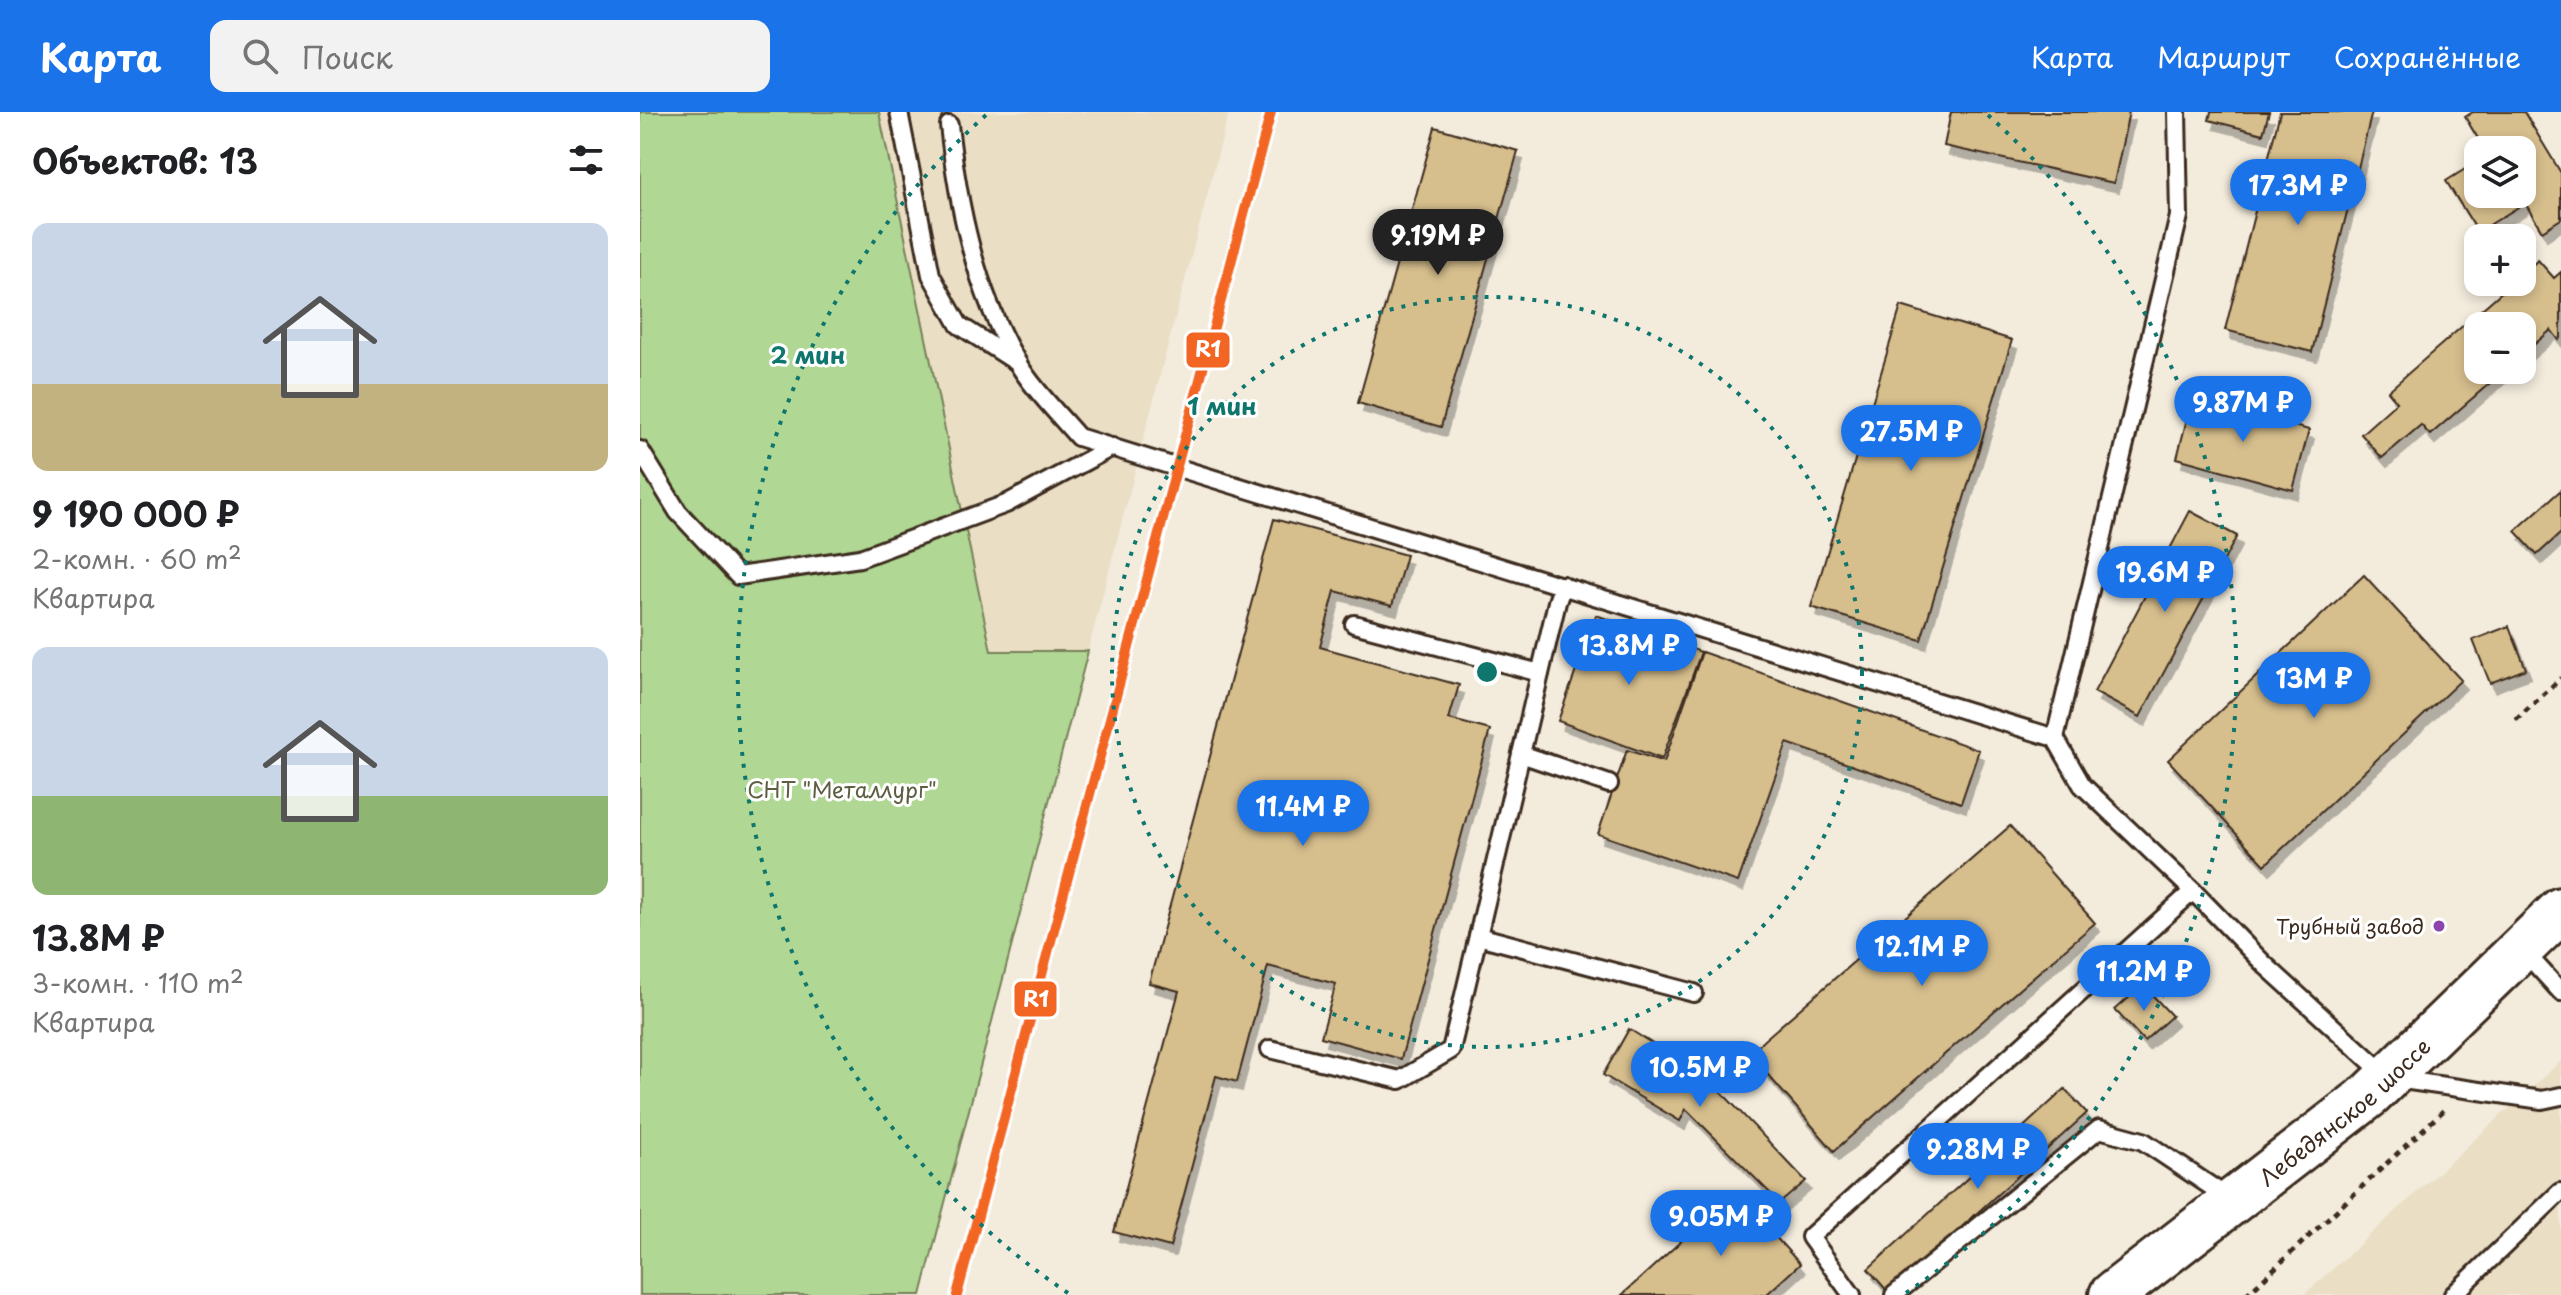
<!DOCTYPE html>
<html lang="ru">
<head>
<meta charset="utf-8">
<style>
	body { margin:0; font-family:"Playpen Sans",sans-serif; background:#f2f2f2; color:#202124; height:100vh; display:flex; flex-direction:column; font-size:30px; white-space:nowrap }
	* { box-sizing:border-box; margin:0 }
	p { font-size:26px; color:#757577 }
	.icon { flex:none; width:44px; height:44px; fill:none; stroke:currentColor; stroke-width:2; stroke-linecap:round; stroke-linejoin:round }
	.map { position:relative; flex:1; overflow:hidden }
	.panel { display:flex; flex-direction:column; background:#fff; width:640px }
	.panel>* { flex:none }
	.tools { position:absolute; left:1824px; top:24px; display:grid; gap:16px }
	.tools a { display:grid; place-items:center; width:72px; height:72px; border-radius:16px; background:#fff; box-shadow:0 4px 12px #0003; font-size:40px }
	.price { position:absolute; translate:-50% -68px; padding:0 18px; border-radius:28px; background:#1a73e8; color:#fff; font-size:26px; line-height:52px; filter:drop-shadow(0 2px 4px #0008) }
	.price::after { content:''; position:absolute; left:50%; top:48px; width:24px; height:18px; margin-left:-12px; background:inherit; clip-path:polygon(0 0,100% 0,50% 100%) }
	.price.on { background:#222; color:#fff }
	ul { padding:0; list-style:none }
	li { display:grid; align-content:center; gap:16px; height:424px; padding:0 32px }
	li span { display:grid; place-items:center; height:248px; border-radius:16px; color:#555 }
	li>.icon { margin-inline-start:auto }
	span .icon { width:144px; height:144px; fill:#fffc; stroke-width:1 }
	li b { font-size:34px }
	h2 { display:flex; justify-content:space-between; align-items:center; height:96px; padding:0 32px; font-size:34px }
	header { display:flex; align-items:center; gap:48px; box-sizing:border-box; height:112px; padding:0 40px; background:#1a73e8; color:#fff }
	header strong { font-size:38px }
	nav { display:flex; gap:44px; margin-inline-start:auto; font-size:28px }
	.search { width:560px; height:72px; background:#f2f2f2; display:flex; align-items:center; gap:20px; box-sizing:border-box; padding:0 28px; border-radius:16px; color:#757577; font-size:30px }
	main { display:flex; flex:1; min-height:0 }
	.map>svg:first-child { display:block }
	.built { fill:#eadec5 }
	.green { fill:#b0d794; stroke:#768059; stroke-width:2 }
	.building { fill:#d6be8d; stroke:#3b2a1e; stroke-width:2; filter:url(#shadow) }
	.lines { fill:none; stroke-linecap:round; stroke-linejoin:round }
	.service-casing { stroke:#3b2a1e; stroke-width:22 }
	.primary-casing { stroke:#3b2a1e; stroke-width:50 }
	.path { stroke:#3b2a1e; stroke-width:5; stroke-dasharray:6 6; stroke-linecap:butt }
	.service { stroke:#fff; stroke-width:16 }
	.primary { stroke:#fff; stroke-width:44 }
	.rail-1-casing { stroke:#fff; stroke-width:16 }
	.rail-1 { stroke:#f26522; stroke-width:10 }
	.ring { fill:none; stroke:#0f766e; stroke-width:4; stroke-dasharray:4 8 }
	.bus-dot { fill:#8e44ad; stroke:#fff; stroke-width:3 }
	.labels { text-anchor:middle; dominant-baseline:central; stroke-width:6; stroke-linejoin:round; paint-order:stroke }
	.bus-label { font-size:20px; fill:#3b2a1e; stroke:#fff; text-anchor:end }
	.park-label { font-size:22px; fill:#5e5e41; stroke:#fff }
	.street-label { font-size:22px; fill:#3b2a1e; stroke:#fff }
	.centre { fill:#0f766e; stroke:#fff; stroke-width:4 }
	.ring-label { font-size:24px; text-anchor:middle; font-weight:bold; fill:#0f766e; stroke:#fff; stroke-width:6; stroke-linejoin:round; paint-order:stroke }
	.line-badge { stroke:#fff; stroke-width:3 }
	.badge-label { font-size:22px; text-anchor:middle; font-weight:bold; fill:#fff }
</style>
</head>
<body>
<header>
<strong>Карта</strong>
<div class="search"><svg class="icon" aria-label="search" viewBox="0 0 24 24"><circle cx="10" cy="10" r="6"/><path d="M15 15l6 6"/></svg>Поиск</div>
<nav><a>Карта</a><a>Маршрут</a><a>Сохранённые</a></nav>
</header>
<main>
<section class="panel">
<h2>Объектов: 13<svg class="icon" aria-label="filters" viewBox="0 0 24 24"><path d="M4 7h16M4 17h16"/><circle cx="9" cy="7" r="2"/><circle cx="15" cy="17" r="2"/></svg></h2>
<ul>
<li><span style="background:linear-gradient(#c9d6e8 65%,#c2b280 0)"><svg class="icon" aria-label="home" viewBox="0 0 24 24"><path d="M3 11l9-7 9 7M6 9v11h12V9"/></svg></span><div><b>9 190 000 ₽</b><p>2-комн. · 60 m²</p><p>Квартира</p></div></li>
<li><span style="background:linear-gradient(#c9d6e8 60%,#8fb573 0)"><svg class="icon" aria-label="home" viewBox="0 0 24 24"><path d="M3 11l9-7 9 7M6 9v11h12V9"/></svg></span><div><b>13.8M ₽</b><p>3-комн. · 110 m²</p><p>Квартира</p></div></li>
</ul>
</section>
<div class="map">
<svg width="1921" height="1183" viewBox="0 0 1921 1183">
	<defs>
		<filter id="shadow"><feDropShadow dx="5" dy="9" stdDeviation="0" flood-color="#0004"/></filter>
	</defs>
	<rect width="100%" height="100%" fill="#f3ecdd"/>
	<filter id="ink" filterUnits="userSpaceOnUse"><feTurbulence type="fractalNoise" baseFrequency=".0125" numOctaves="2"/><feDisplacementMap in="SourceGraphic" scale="16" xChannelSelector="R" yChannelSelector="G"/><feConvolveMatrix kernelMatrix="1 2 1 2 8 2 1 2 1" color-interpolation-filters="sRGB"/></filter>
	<g filter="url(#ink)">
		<g class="built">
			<polygon points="239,0 589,0 448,539 351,539"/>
			<polygon points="1921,949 1921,1183 1664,1183"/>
		</g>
		<polygon class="green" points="0,0 239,0 351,539 448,539 281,1183 0,1183"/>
		<g class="building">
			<polygon points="1311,0 1489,0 1474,71 1304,34"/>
			<polygon points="1571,0 1629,0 1623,22 1569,8"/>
			<polygon points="1640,0 1732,0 1672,240 1585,218"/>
			<polygon points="1833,0 1884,0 1921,61 1921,107 1902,119 1885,91 1838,120 1806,69 1838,49 1838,82 1882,82 1882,38 1845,38 1825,5"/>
			<polygon points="795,15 878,39 801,315 718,291"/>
			<polygon points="1898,148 1914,166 1921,160 1921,226 1919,228 1911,218 1882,243 1882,214 1838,214 1838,258 1865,258 1790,323 1781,313 1742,346 1721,322 1757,290 1748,279 1873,170 1882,170 1882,162"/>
			<polygon points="1261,194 1372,228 1281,528 1171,495"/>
			<polygon points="1552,287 1669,318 1653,378 1537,346"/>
			<polygon points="1921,378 1921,421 1897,443 1875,419"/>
			<polygon points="1550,399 1597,424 1500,605 1454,580"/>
			<polygon points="634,407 766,443 752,494 695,479 680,535 819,573 809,607 850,618 761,947 681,925 696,872 628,854 597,970 576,964 530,1135 474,1120 539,879 509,871"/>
			<polygon points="1724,463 1821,568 1625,753 1528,648"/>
			<polygon points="956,503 1061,540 1022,647 918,609"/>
			<polygon points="1869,514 1886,557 1850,571 1833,528"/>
			<polygon points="1062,540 1339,638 1321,691 1147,631 1098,770 958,722 987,638 1024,650"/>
			<polygon points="1370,714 1455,811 1194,1039 1109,941"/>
			<polygon points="1503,873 1532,904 1504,929 1475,898"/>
			<polygon points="989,917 1069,967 1166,1069 1140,1091 1046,997 1040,1009 963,963"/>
			<polygon points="1425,977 1447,1001 1249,1181 1228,1157"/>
			<polygon points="1095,1080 1160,1152 1126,1183 982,1183"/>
		</g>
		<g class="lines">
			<defs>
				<g id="service">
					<polyline points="259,0 291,163 319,213 375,249"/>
					<path d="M309,13C318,94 335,177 376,248C389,272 419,303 438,325L1415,626L1442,673L1553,779L1625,853L1749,966L1902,988L1921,984"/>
					<polyline points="0,338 38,400 98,464 220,446 366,392 472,335"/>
					<polyline points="714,512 900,561"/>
					<polyline points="1415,626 1539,104 1537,0"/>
					<polyline points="881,642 969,672"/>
					<polyline points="838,824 1054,881"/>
					<polyline points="1882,837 1921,880"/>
					<polyline points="630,937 760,968 811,938 917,490 923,473"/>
					<polyline points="1212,1183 1170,1125 1553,779"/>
					<polyline points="1254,1183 1459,1017 1503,1029 1590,1087"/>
					<polyline points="1813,1183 1920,1080"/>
				</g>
				<g id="primary">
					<path id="s1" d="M1472,1183L1731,982L1921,798"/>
				</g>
			</defs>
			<use href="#service" class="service-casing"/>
			<use href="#primary" class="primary-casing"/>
			<g class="path">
				<polyline points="1876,608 1921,566"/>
				<polyline points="1606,1183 1804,998"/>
			</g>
			<use href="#service" class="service"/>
			<use href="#primary" class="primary"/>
			<defs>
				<polyline id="rail-1" points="317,1183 631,0"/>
			</defs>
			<use href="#rail-1" class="rail-1-casing"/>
			<use href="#rail-1" class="rail-1"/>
		</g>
	</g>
	<g class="ring">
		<circle cx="847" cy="560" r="375"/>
		<path d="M428 1181A749 749 0 0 1 346 3M1348 3A749 749 0 0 1 1266 1181"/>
	</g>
	<circle class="bus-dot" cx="1799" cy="814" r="7"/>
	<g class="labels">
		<g class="bus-label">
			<text x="1784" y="814">Трубный завод</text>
		</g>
		<g class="park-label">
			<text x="202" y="676">СНТ "Металлург"</text>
		</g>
		<g class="street-label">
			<text stroke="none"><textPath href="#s1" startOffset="296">Лебедянское шоссе</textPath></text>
		</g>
	</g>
	<circle cx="847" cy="560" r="12" class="centre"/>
	<g class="ring-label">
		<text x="168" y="252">2 мин</text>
		<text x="582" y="303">1 мин</text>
	</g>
	<g class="line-badge">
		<rect x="545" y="219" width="46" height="38" rx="8" fill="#f26522"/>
		<rect x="373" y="868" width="45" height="38" rx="8" fill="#f26522"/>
	</g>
	<g class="badge-label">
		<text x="568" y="245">R1</text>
		<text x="396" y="895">R1</text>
	</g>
</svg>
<div class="tools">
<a><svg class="icon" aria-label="layers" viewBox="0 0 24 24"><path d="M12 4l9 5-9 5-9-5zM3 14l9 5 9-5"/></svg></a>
<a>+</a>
<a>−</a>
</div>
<b class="price" style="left:1658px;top:115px">17.3M ₽</b>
<b class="price on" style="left:798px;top:165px">9.19M ₽</b>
<b class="price" style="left:1603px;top:332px">9.87M ₽</b>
<b class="price" style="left:1271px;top:361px">27.5M ₽</b>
<b class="price" style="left:1525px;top:502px">19.6M ₽</b>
<b class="price" style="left:989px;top:575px">13.8M ₽</b>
<b class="price" style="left:1674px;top:608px">13M ₽</b>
<b class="price" style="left:663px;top:736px">11.4M ₽</b>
<b class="price" style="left:1282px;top:876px">12.1M ₽</b>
<b class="price" style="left:1504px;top:901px">11.2M ₽</b>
<b class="price" style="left:1060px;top:997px">10.5M ₽</b>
<b class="price" style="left:1338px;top:1079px">9.28M ₽</b>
<b class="price" style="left:1081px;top:1146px">9.05M ₽</b>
</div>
</main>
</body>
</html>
